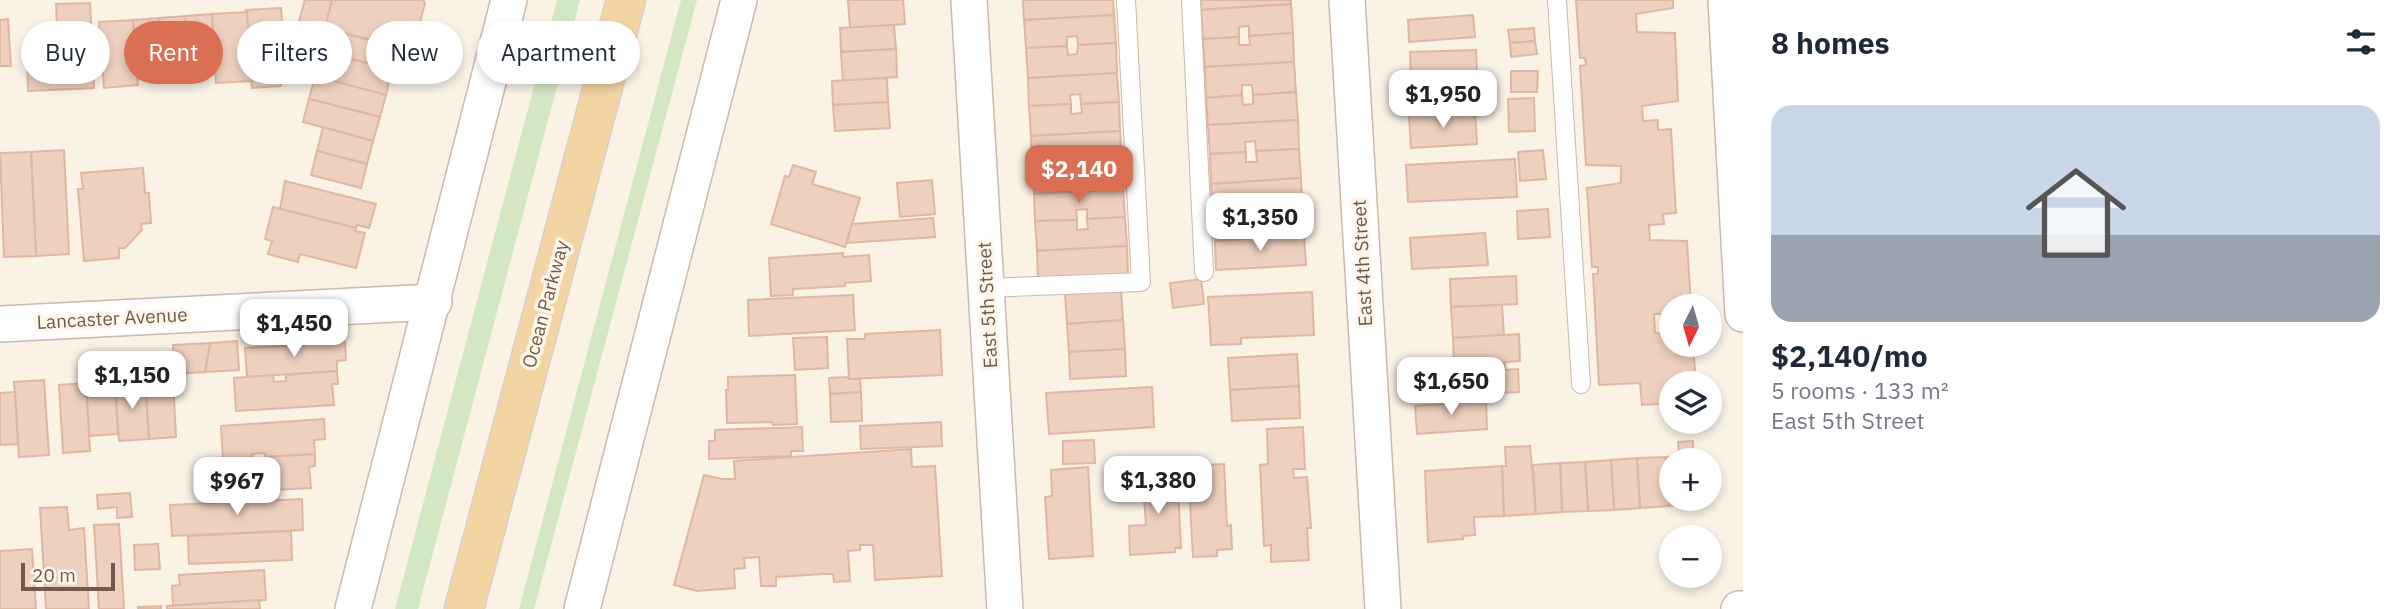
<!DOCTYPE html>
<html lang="en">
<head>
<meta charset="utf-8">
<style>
	body { margin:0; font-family:"IBM Plex Sans",sans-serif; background:#f6f6f7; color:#1f2937; height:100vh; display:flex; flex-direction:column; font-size:26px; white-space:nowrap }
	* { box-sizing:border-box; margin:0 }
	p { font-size:23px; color:#747a83 }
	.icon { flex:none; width:38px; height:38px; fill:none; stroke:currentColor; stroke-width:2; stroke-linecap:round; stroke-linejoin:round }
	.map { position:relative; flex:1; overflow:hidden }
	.panel { display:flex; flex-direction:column; background:#fff; width:665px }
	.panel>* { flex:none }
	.banner { position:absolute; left:21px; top:21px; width:665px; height:63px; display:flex; gap:14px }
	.needle { width:46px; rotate:185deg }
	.controls { position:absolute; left:1659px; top:294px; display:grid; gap:14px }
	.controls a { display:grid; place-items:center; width:63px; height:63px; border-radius:50%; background:#fff; box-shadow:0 4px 10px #0003; font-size:35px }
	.scale { position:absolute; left:21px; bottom:18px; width:94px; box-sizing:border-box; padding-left:7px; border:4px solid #71594c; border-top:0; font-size:19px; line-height:24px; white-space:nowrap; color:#71594c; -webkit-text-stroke:5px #fdf6eb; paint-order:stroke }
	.price { position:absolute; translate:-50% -60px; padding:0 16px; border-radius:14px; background:#fff; color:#222; font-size:23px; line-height:46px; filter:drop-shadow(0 2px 4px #0008) }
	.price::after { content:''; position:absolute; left:50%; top:42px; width:21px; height:16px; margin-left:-10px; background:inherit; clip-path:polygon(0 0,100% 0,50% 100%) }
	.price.current { background:#da6f54; color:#fff }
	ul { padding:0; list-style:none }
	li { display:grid; align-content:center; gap:14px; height:371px; padding:0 28px }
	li+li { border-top:2px solid #e0e1e3 }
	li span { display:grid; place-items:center; height:217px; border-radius:21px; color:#555 }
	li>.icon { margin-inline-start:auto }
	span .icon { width:126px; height:126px; fill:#fffc; stroke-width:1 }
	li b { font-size:30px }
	h2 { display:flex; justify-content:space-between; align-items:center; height:84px; padding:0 28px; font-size:30px }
	.chip { padding:0 24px; border-radius:32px; background:#fff; box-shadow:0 4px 10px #0003; font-size:24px; line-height:63px }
	.chip.current { background:#da6f54; color:#fff }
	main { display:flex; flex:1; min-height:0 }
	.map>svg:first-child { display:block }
	.green { fill:#d3e7c5 }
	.building { fill:#edd0bf; stroke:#dfb7a1; stroke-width:2 }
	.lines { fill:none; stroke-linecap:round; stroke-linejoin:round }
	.service-casing { stroke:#cbb9ac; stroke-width:20 }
	.minor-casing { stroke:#cbb9ac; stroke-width:38 }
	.primary-casing { stroke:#d7d1cd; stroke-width:41 }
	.service { stroke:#fff; stroke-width:18 }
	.minor { stroke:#fff; stroke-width:35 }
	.primary { stroke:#f4d4a2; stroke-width:38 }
	.labels { text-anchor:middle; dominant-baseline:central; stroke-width:7; stroke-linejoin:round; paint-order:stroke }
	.street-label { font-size:19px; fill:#71594c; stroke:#fdf6eb }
</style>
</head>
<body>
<main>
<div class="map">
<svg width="1743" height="609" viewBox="0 0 1743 609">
	<rect width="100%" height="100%" fill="#faf2e5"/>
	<g class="green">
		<polygon points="557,0 580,0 418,609 395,609"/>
		<polygon points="681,0 697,0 534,609 519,609"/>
	</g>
	<g class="building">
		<polygon points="305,0 332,0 325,28 299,21"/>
		<polygon points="332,0 423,0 425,3 415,42 412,40 409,50 325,28"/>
		<polygon points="848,0 903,0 905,24 850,28"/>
		<polygon points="1023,0 1113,0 1114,15 1024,20"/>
		<polygon points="1201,0 1291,0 1291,4 1201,10"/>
		<polygon points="1576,0 1673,0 1673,8 1636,14 1637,32 1675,33 1678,101 1642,106 1643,121 1658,120 1658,130 1671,129 1676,213 1663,214 1664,224 1649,225 1650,240 1687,241 1691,306 1671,306 1670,314 1654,314 1655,333 1671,334 1671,345 1693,345 1696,383 1671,383 1671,403 1642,405 1640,383 1599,385 1593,274 1598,274 1598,267 1592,267 1587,188 1621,183 1621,166 1586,165 1580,66 1586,65 1585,58 1580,58"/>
		<polygon points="90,3 94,88 28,91 27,54 58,53 56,4"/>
		<polygon points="1291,4 1293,33 1249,36 1249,26 1239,27 1239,37 1203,39 1201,10"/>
		<polygon points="281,8 283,34 277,34 281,86 252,88 246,10"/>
		<polygon points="247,12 252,81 216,83 212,14"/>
		<polygon points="212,14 215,65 188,66 185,16"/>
		<polygon points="1114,15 1116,43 1078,45 1077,36 1067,37 1067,46 1026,48 1024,20"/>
		<polygon points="1473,15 1475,37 1409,42 1408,20"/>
		<polygon points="185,16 188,66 162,68 159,18"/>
		<polygon points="159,18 162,68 137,70 133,20"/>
		<polygon points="8,19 11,66 0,66 0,20"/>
		<polygon points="133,20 138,85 104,88 99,22"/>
		<polygon points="894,25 896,49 841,52 840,28"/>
		<polygon points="1534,28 1535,41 1510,43 1508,30"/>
		<polygon points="1293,33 1294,62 1205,67 1203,39 1239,37 1239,45 1250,45 1249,36"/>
		<polygon points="347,34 398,48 392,69 342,57"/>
		<polygon points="1535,41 1537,54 1511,57 1510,43"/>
		<polygon points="1116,43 1117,73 1028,78 1026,48 1067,46 1068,55 1077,54 1078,45"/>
		<polygon points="896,49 897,77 843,81 841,52"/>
		<polygon points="1476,50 1477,74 1411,76 1410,52"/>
		<polygon points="342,57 392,69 386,95 335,82"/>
		<polygon points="1294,62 1296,92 1253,95 1252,85 1242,85 1242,95 1206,98 1205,67"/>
		<polygon points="1511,71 1538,71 1537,92 1511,92"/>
		<polygon points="1117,73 1119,102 1081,104 1080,94 1070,95 1071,104 1029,106 1028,78"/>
		<polygon points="1477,74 1478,94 1412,96 1411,76"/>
		<polygon points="315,76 386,95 380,117 309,99"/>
		<polygon points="887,78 888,102 833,105 832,81"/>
		<polygon points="1296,92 1298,120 1208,125 1206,98 1242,95 1243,105 1253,104 1253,95"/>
		<polygon points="1534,98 1535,131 1509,132 1508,99"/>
		<polygon points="309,99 380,117 373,141 303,122"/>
		<polygon points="888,102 890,128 835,131 833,105"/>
		<polygon points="1119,102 1120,131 1031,136 1029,106 1071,104 1071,114 1082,113 1081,104"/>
		<polygon points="1475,111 1477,144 1411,148 1409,115"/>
		<polygon points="1298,120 1299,149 1256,151 1255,141 1245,142 1246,152 1210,154 1208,125"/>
		<polygon points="323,127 373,141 367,164 317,151"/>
		<polygon points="1120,131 1122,160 1084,162 1084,152 1073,153 1074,163 1032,165 1031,136"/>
		<polygon points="1299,149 1301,178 1211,184 1210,154 1246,152 1246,162 1257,162 1256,151"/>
		<polygon points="64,150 69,254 36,256 31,152"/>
		<polygon points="1543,150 1546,179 1520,181 1518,152"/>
		<polygon points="317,151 367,164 361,188 311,175"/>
		<polygon points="31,152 36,256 4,257 0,153"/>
		<polygon points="1515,159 1517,197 1408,202 1406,165"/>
		<polygon points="1122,160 1123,189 1034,194 1032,165 1074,163 1074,172 1085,171 1084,162"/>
		<polygon points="793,165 816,172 812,184 860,198 845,247 771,224 785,176 789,177"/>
		<polygon points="143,168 145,193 149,193 151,223 141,224 142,230 125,248 119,248 119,258 84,261 78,189 83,189 81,173"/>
		<polygon points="1301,178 1302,208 1259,211 1259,200 1248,201 1249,211 1213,214 1211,184"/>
		<polygon points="932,180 935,214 900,217 897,183"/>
		<polygon points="285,181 376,204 369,228 357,225 356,228 280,209"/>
		<polygon points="1123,189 1125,217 1087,219 1087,209 1076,210 1077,220 1035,221 1034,194"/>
		<polygon points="273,207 356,228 355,231 365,233 356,268 300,254 298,262 268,254 272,241 265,239"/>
		<polygon points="1302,208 1304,236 1215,241 1213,214 1249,211 1250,220 1260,220 1259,211"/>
		<polygon points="1548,209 1550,237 1518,239 1517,211"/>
		<polygon points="1125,217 1127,246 1037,251 1035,221 1077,220 1077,230 1088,229 1087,219"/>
		<polygon points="933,218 935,237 847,243 852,224"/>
		<polygon points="1485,233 1488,265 1412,269 1410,238"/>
		<polygon points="1304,236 1306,265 1216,270 1215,241"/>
		<polygon points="1127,246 1128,274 1038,279 1037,251"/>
		<polygon points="843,253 843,257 869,255 871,281 845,283 845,286 793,289 793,295 771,296 769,258"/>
		<polygon points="1516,276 1517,304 1451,307 1450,279"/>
		<polygon points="1201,279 1204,304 1173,308 1170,283"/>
		<polygon points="1121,291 1123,320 1067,324 1065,294"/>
		<polygon points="1312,292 1314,335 1241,338 1241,344 1211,345 1208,297"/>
		<polygon points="853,295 855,330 749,336 748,300"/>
		<polygon points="1502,305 1504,335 1453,338 1451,307"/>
		<polygon points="1123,320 1125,349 1069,352 1067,324"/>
		<polygon points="940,330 942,375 849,379 847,339 865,339 865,334"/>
		<polygon points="1519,334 1520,361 1454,366 1453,338"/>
		<polygon points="827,337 828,368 795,370 793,338"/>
		<polygon points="237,341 239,370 205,372 210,343"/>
		<polygon points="345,342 346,360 337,361 337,371 247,377 245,348"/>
		<polygon points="210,343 205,372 175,374 173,345"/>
		<polygon points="1125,349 1126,376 1070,379 1069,352"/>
		<polygon points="1297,354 1299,386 1230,390 1228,358"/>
		<polygon points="1505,363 1505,370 1518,369 1519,392 1456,395 1454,366"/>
		<polygon points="337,371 338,384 332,384 334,405 236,411 234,378 273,375 274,382 286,381 286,375"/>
		<polygon points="795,375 797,424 773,425 772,422 727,423 726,390 728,390 728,377"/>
		<polygon points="848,377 849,379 860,379 861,392 830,394 829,378"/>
		<polygon points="44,380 49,455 19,457 14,382"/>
		<polygon points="173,380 176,437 149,439 145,382"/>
		<polygon points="115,382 118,434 89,436 86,383"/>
		<polygon points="145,382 149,439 119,441 115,384"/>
		<polygon points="86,383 90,451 63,453 59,385"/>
		<polygon points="1299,386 1300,418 1232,421 1230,390"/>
		<polygon points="1152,387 1154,427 1049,434 1046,393"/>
		<polygon points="15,392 18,444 0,445 0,393"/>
		<polygon points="861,392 862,421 831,422 830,394"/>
		<polygon points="1486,401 1487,429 1417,434 1415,406"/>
		<polygon points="324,419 325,439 314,440 315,454 265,457 265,453 252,454 253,457 223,460 221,426"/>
		<polygon points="941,422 942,446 861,449 860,426"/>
		<polygon points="802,427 803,451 791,451 791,456 709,459 709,441 715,441 715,430"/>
		<polygon points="1303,427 1305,469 1293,469 1294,478 1307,477 1311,528 1307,528 1309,560 1271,562 1271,545 1264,546 1260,465 1268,464 1267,429"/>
		<polygon points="1094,440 1095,463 1063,464 1063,441"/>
		<polygon points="1693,441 1694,460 1671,460 1671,499 1696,499 1697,505 1669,506 1666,457 1679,456 1678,442"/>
		<polygon points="1530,446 1536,514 1504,516 1502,466 1506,466 1505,447"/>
		<polygon points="911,449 912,467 935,466 942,576 875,580 873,545 860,545 860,550 848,551 850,581 834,582 833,574 824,574 776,577 776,586 761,586 759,557 744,558 745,568 734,569 735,588 697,591 674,585 704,475 722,479 735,479 734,461"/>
		<polygon points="315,454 315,466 309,467 311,488 216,493 213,460 253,457 253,463 266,462 265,457"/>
		<polygon points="1666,457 1669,506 1640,508 1637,458"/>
		<polygon points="1637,458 1640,508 1614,510 1611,460"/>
		<polygon points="1611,460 1614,510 1588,511 1585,462"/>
		<polygon points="1585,462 1588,511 1562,512 1560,463"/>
		<polygon points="1560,463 1562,512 1536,514 1533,465"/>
		<polygon points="1224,464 1227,526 1231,525 1232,549 1217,550 1217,556 1193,557 1188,466"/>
		<polygon points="1502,466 1504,516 1474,517 1475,535 1463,536 1463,539 1428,542 1425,471"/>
		<polygon points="1088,467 1093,556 1049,559 1045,497 1052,496 1051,470"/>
		<polygon points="1177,470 1181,548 1175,548 1175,552 1130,555 1129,526 1146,525 1142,473"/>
		<polygon points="130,493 132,517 117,518 117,507 98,509 97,495"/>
		<polygon points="302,499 303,530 172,536 170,505"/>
		<polygon points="67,507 69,530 84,528 89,609 46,609 40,508"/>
		<polygon points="119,524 124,609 99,609 94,525"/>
		<polygon points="291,531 292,560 189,564 188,536"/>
		<polygon points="158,544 160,569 135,570 134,545"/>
		<polygon points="32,549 36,609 0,609 0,551"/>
		<polygon points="264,570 266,600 173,606 172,586 180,585 179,575"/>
		<polygon points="259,600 260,609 167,609 167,606"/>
		<polygon points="161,606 161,609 138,609 138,607"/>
	</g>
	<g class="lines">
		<defs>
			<g id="service">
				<polyline points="1191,0 1204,272"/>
				<polyline points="1557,0 1581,384"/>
				<polyline points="986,288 1141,282 1126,0"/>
			</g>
			<g id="minor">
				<polyline points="969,0 1005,609"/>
				<polyline points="1347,0 1383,609"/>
				<polyline points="1726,0 1743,314"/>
				<polyline points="0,324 434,302"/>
				<polyline points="353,609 509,0"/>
				<polyline points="582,609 739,0"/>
				<polyline points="1739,609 1743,609"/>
			</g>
			<polyline id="primary" points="464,609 626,0"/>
		</defs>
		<use href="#service" class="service-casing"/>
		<use href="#minor" class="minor-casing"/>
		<use href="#primary" class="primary-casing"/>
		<use href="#service" class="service"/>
		<use href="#minor" class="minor"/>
		<use href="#primary" class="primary"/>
	</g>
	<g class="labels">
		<g class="street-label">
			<text transform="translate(1362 263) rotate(-93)">East 4th Street</text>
			<text transform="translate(545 304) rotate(-75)">Ocean Parkway</text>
			<text transform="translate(987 305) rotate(-93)">East 5th Street</text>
			<text transform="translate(112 318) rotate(-3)">Lancaster Avenue</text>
		</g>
	</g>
</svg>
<div class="controls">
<a><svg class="needle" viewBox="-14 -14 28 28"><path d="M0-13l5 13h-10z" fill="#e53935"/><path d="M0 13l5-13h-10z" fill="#747a83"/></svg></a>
<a><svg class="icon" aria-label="layers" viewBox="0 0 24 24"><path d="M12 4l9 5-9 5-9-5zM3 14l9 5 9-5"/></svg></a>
<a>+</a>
<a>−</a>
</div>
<div class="scale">20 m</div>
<b class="price" style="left:1443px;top:130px">$1,950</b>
<b class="price current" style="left:1079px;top:205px">$2,140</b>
<b class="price" style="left:1260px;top:253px">$1,350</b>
<b class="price" style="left:294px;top:359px">$1,450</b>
<b class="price" style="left:132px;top:411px">$1,150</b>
<b class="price" style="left:1451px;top:417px">$1,650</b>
<b class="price" style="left:1158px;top:516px">$1,380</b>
<b class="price" style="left:237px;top:517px">$967</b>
<div class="banner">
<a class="chip">Buy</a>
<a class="chip current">Rent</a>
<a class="chip">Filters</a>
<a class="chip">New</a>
<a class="chip">Apartment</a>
</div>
</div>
<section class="panel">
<h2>8 homes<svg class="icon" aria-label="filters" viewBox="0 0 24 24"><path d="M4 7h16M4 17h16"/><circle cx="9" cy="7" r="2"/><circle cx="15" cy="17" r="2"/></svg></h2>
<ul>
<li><span style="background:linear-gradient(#c9d6e8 60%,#9aa5b1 0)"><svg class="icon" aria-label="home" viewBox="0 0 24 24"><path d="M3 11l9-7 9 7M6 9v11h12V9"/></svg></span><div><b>$2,140/mo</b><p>5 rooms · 133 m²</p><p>East 5th Street</p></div></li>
</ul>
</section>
</main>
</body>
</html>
